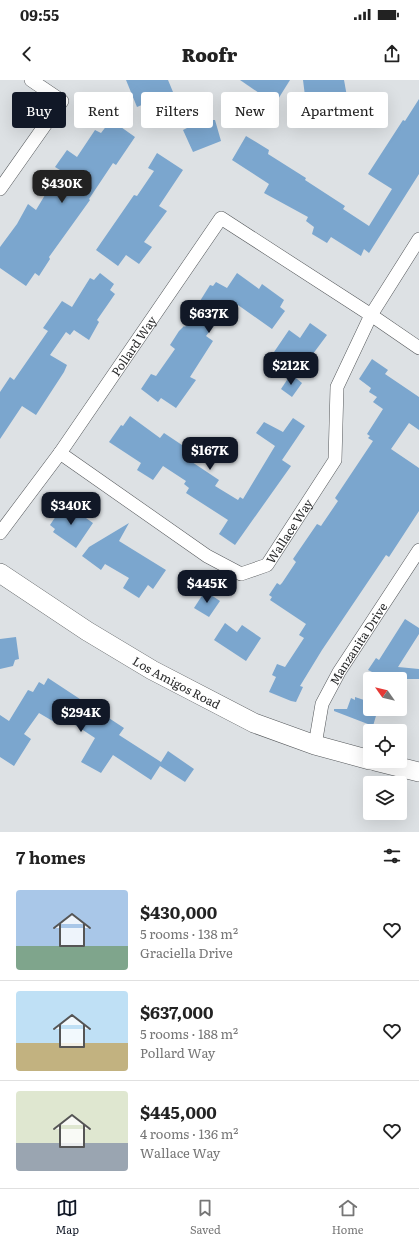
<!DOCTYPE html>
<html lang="en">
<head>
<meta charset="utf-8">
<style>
	body { margin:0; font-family:Literata,serif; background:#f2f2f2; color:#222; height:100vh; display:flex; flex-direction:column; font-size:15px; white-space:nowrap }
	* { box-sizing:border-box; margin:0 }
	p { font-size:13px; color:#767676 }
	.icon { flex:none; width:22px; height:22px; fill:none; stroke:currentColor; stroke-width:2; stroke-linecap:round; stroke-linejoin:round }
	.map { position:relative; height:752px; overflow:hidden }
	.panel { display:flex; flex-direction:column; background:#fff; flex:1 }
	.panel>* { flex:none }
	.banner { position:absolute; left:12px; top:12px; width:395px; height:36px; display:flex; gap:8px }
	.needle { width:26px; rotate:304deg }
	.controls { position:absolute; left:363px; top:592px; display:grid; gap:8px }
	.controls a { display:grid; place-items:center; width:44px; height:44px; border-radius:4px; background:#fff; box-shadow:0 4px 16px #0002; font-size:20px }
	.price { position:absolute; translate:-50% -34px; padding:0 9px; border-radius:8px; background:#111827; color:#fff; font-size:13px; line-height:26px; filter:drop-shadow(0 1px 2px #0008) }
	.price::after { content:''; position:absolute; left:50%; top:24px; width:12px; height:9px; margin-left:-6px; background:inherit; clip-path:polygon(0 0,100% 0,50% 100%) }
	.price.active { background:#222; color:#fff }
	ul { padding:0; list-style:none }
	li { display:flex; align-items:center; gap:12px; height:100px; padding:0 16px }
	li+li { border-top:1px solid #e0e0e0 }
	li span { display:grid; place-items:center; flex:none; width:112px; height:80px; border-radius:4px; color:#555 }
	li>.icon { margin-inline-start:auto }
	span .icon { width:48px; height:48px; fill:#fffc; stroke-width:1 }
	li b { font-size:17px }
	h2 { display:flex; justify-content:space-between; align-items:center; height:48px; padding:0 16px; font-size:17px }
	.pill { padding:0 14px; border-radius:4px; background:#fff; box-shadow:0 4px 16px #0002; font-size:14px; line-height:36px }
	.pill.active { background:#111827; color:#fff }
	.status { display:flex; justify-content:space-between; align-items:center; height:28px; padding:0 20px; background:#fff; direction:ltr }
	.status svg { height:11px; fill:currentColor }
	header { display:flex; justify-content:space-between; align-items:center; height:52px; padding:0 16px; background:#fff; font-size:18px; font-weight:800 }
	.menu { display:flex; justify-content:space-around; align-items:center; height:56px; border-top:1px solid #e0e0e0; background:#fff; font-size:11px; color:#767676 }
	.menu a { display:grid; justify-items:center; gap:2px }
	.menu .active { color:#111827 }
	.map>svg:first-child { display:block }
	.building { fill:#7ba6ce }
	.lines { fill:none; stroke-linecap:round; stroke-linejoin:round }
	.street-casing { stroke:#55585b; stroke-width:14 }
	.secondary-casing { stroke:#55585b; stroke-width:20 }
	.street { stroke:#fff; stroke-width:13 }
	.secondary { stroke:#fff; stroke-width:19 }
	.labels { text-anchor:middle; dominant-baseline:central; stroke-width:3; stroke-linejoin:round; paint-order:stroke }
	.street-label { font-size:12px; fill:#2a2b2c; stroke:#dde1e4 }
</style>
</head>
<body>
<div class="status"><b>09:55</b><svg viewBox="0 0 49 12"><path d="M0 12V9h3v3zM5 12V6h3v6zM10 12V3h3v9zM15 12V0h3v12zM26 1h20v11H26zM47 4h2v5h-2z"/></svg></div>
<header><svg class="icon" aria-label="back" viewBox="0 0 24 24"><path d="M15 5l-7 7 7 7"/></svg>Roofr<svg class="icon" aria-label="share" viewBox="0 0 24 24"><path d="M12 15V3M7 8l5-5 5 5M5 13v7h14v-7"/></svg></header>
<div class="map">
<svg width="419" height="752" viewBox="0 0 419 752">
	<rect width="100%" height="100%" fill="#dde1e4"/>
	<g class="building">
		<polygon points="126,0 168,0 173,12 137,27"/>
		<polygon points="240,0 290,0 275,24"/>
		<polygon points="303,0 344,0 350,33 308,40"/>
		<polygon points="419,19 419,94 369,173 364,169 361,176 331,157 327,163 312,154 314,147 306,141 308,137 264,113 269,104 232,80 246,56 269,70 268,74 306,98 305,100 345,126 343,129 369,146 392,109 368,94 403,40 405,41"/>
		<polygon points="206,29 212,40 215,40 221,61 193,72 183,50 187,48 183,38"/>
		<polygon points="111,40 135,57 116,85 113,83 89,119 90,120 49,177 50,179 39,196 35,193 26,206 0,188 0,167 17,144 28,124 36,130 60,90 55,87 67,70 77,77 95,50 101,53"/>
		<polygon points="157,73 183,90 159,126 167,131 144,162 152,167 139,184 126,175 118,186 96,170 134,115 137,116 154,91 148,88"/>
		<polygon points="100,193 114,204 110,210 115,214 97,240 99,242 89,260 74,250 70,255 66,252 50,275 67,285 64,292 36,335 22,326 0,359 0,312 10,297 14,300 48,251 43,248 62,221 72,227 90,198 94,200"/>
		<polygon points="237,193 259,209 262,204 284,220 280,227 285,231 272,249 238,225 228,239 222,235 206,256 213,261 190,297 196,300 176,328 161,318 158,322 141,309 151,294 156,296 175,269 170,265 179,251 184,246 185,247 203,223 200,221 210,205 213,206 216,202 227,208"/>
		<polygon points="310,243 327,255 301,290 274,272 289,250 300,258"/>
		<polygon points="372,279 388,290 385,294 419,317 419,350 409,343 391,369 419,388 419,431 389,477 386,475 322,570 300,606 303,607 296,622 291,621 269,612 276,597 272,595 277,584 285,587 304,558 299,555 306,544 270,520 272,517 269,515 277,503 280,505 282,503 296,482 293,479 317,444 321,446 323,443 338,421 335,418 373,361 368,358 370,356 367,354 383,329 373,322 377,317 369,312 371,308 359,299"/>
		<polygon points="291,294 302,303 292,317 281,309"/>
		<polygon points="130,336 160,358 164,353 191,371 186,378 219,400 215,406 238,420 240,417 243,419 275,366 256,353 264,342 283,352 293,338 305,346 282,380 291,386 235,465 219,454 228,440 186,413 189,408 184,404 186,401 163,386 153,400 137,390 141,383 109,362 121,345 123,346"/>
		<polygon points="69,426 93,443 76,468 53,452 55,449 50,445 60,430 64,433"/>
		<polygon points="129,443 119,461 166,490 153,509 148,505 139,518 123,508 129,498 105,484 101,490 82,476 89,467"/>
		<polygon points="205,511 220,521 209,537 194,528"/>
		<polygon points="405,539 419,548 419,554 398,587 419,589 419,599 369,599 372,592 368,590 376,578 379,580"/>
		<polygon points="225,543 237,552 242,545 261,558 246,581 214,560"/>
		<polygon points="16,557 19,579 15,580 13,586 0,589 0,559"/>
		<polygon points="48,598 124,648 119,655 161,682 168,671 194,689 185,702 160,686 151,700 113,675 101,693 81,682 95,658 60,635 56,643 39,633 24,654 31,659 14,686 0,677 0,635 9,641 28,610 33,612 39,602 44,605"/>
		<polygon points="355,617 370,622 370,629 378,629 373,646 334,631 334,629 347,629 351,618 355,620"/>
	</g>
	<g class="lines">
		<defs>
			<g id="street">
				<polyline points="0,109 62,21 31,0"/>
				<path id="s1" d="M60,373L207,476L241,494L267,485L335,380L337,307L371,235L419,159"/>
				<path id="s2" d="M0,453L60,373L221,138L371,235L419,268"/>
				<path id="s3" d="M315,665L322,624L339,592L419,470"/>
			</g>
			<g id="secondary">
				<path id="s4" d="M0,493L87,551L152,590L254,643L315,665L370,680"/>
				<polyline points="375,681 419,692"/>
			</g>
		</defs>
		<use href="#street" class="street-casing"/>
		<use href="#secondary" class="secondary-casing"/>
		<use href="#street" class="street"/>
		<use href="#secondary" class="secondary"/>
	</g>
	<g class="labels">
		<g class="street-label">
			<text stroke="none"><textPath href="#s2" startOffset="230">Pollard Way</textPath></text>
			<text stroke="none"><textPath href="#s1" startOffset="286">Wallace Way</textPath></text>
			<text stroke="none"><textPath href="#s3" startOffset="112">Manzanita Drive</textPath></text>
			<text stroke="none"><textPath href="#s4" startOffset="208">Los Amigos Road</textPath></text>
		</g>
	</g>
</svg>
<div class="controls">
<a><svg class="needle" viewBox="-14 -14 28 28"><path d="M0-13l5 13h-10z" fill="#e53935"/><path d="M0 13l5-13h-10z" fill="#767676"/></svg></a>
<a><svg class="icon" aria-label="locate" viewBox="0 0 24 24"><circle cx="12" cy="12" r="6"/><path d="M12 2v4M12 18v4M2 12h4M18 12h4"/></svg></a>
<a><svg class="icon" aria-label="layers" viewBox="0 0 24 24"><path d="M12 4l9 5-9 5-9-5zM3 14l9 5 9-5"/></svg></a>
</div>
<b class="price active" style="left:62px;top:124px">$430K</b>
<b class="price" style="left:209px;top:254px">$637K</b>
<b class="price" style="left:291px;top:306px">$212K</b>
<b class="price" style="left:210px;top:391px">$167K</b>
<b class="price" style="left:71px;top:446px">$340K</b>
<b class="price" style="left:207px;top:524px">$445K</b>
<b class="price" style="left:81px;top:653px">$294K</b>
<div class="banner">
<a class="pill active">Buy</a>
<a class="pill">Rent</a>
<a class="pill">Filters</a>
<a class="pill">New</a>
<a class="pill">Apartment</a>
</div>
</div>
<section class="panel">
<h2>7 homes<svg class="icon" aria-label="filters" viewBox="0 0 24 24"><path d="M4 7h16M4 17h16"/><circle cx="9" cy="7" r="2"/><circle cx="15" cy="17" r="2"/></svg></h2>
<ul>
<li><span style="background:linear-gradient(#a9c7e8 70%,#7fa58c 0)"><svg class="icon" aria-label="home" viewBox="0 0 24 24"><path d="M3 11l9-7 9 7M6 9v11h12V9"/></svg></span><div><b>$430,000</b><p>5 rooms · 138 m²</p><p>Graciella Drive</p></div><svg class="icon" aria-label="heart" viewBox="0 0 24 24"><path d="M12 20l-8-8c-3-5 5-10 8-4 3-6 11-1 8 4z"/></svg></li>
<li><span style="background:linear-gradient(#bfe0f5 65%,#c2b280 0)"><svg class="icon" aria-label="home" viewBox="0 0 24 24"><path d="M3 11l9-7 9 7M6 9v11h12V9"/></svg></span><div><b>$637,000</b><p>5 rooms · 188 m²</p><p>Pollard Way</p></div><svg class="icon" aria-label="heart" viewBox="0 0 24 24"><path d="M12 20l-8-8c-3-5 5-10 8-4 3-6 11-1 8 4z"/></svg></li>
<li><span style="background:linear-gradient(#dfe7d0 65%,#9aa5b1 0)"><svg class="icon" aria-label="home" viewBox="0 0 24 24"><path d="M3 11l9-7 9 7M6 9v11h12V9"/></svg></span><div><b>$445,000</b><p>4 rooms · 136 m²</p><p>Wallace Way</p></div><svg class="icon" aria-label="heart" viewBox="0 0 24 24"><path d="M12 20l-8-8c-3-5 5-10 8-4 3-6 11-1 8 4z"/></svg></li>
</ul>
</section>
<nav class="menu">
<a class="active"><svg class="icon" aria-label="map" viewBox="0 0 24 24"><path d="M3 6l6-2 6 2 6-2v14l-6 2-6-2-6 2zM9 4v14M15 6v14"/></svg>Map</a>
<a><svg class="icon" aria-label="saved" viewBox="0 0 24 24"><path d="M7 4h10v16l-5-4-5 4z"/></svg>Saved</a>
<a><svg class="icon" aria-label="home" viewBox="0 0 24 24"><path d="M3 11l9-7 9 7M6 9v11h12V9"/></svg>Home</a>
</nav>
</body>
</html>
